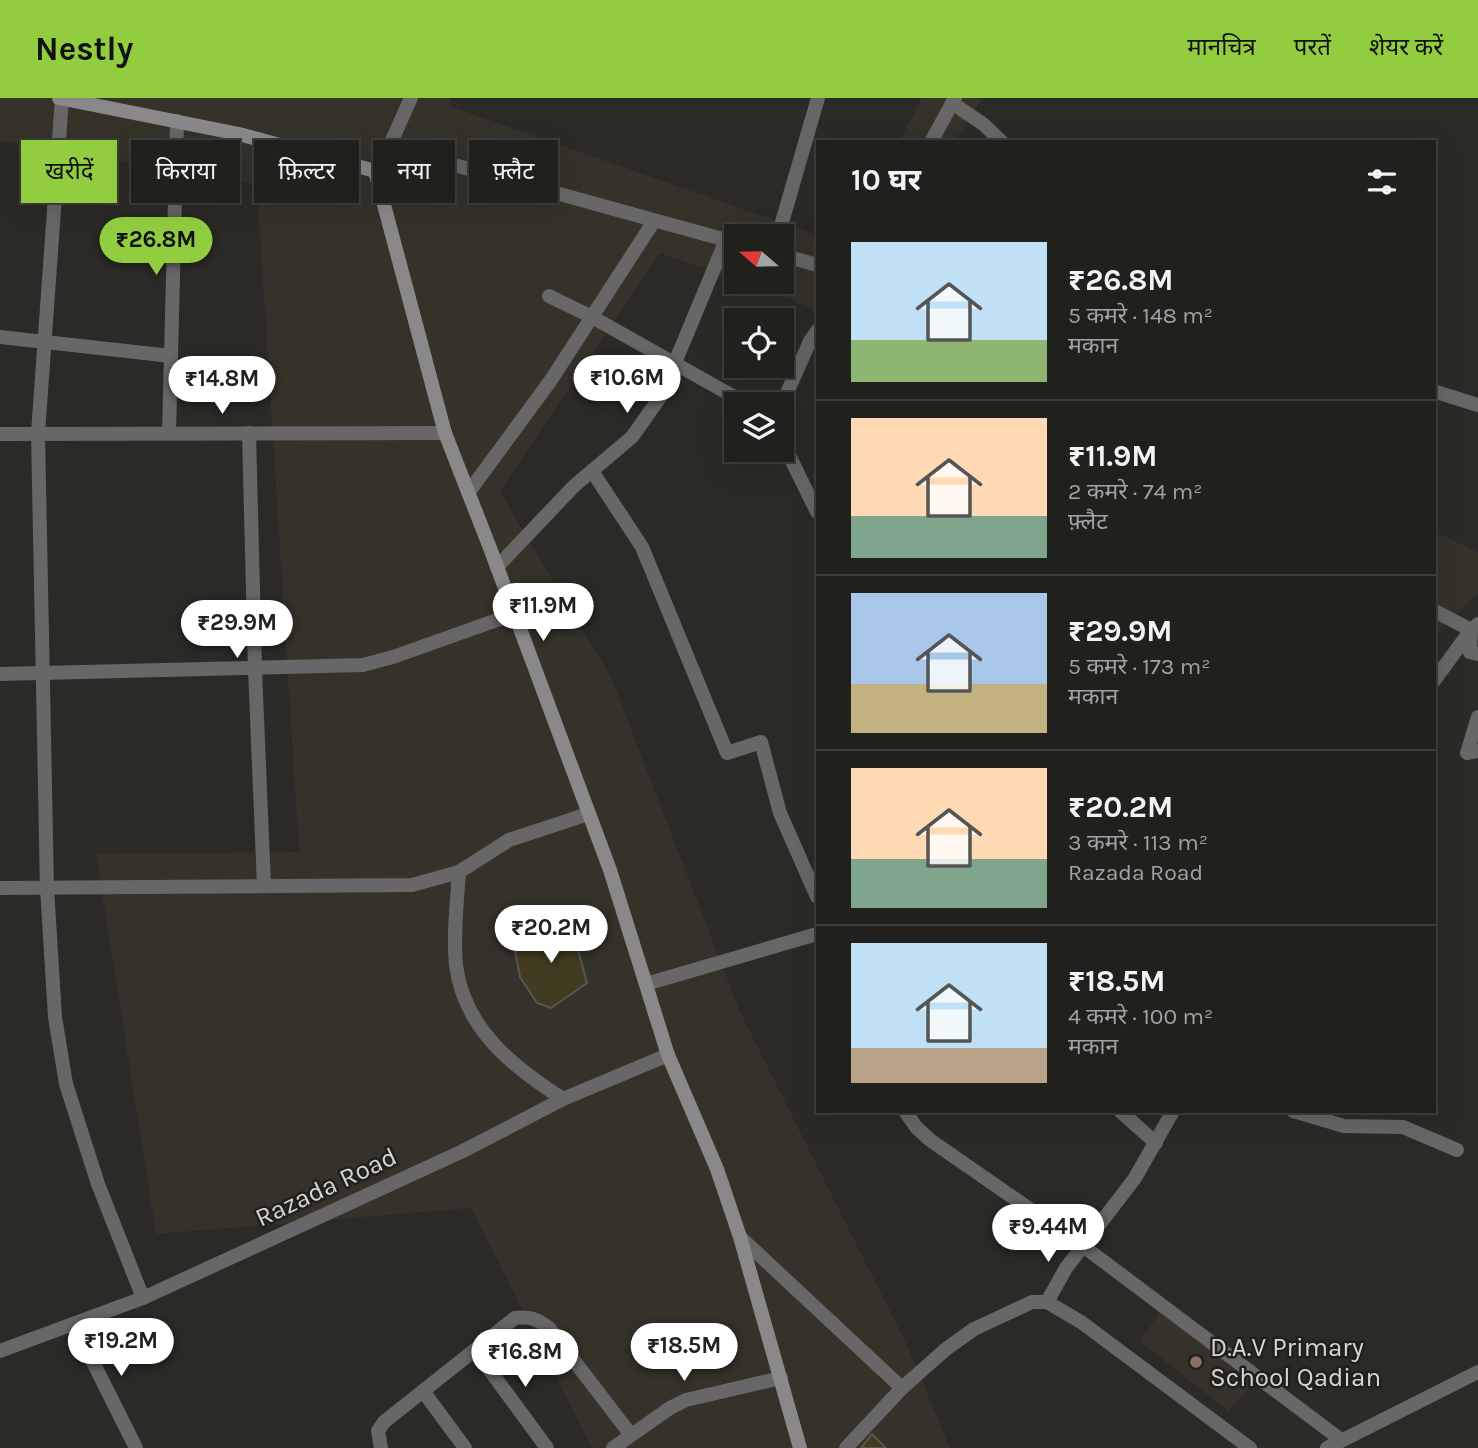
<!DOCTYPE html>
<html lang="hi">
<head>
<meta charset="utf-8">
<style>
	body { margin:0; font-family:Karla,"Noto Sans Devanagari",sans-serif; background:#282826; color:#f1f3f6; height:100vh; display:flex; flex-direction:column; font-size:26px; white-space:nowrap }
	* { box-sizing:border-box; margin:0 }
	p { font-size:23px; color:#a2a3a4 }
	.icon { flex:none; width:38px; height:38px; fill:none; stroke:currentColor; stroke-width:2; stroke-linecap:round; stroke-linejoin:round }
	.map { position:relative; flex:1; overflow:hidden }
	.panel { position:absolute; left:816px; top:42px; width:620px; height:973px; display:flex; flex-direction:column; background:#20201d; border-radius:0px; box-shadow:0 7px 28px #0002,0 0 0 2px #3d3e3b }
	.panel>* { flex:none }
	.hud { position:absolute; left:21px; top:42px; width:665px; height:63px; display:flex; gap:14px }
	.needle { width:46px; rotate:290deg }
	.controls { position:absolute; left:724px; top:126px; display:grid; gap:14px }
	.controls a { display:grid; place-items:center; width:70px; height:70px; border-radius:0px; background:#20201d; box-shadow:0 7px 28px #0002,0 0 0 2px #3d3e3b; font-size:35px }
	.price { position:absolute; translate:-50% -60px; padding:0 16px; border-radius:24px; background:#fff; color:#222; font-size:23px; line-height:46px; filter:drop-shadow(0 2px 4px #0008) }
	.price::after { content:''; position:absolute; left:50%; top:42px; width:21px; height:16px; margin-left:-10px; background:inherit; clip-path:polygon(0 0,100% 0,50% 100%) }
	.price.on { background:#92cd3f; color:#111 }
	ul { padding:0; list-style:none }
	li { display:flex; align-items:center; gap:21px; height:175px; padding:0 35px }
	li+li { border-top:2px solid #3d3e3b }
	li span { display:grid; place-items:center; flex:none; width:196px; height:140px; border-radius:0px; color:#555 }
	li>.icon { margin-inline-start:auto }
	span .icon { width:84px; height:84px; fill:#fffc; stroke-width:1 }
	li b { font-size:30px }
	h2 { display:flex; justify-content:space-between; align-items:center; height:84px; padding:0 35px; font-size:30px }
	.tag { padding:0 24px; border-radius:0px; background:#20201d; box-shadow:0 7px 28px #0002,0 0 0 2px #3d3e3b; font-size:24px; line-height:63px }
	.tag.on { background:#92cd3f; color:#111 }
	header { display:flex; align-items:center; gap:42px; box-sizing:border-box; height:98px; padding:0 35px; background:#92cd3f; color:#111 }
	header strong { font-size:33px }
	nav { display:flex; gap:38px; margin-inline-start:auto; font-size:24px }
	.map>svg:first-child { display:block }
	.built { fill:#343229 }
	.building { fill:#423b21; stroke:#575652; stroke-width:2 }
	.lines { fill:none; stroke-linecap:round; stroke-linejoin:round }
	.service { stroke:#686667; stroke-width:14 }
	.minor { stroke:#686667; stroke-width:14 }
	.tertiary { stroke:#686667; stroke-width:14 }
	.secondary { stroke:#8b8889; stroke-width:14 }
	.education-dot { fill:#8d6e63; stroke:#21201d; stroke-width:2.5 }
	.labels { text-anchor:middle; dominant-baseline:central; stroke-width:5; stroke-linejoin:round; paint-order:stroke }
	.street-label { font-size:26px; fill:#d6d6d3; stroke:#21201d }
	.poi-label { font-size:26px; fill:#d6d6d3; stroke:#21201d; text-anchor:start }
</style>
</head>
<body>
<header>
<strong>Nestly</strong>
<nav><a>मानचित्र</a><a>परतें</a><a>शेयर करें</a></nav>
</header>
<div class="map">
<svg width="1478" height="1350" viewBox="0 0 1478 1350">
	<rect width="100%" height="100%" fill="#2b2a27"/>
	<g class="built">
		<polygon points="0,0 452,0 449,8 817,137 817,215 792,202 742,184 782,184 782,138 737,138 737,182 660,155 500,394 611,579 740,914 907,1247 950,1350 592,1350 471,1110 156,1136 96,756 299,754 257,86 0,43"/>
		<polygon points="922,0 982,0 954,44 899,44"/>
		<polygon points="1433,433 1478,454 1478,495 1433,539"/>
		<polygon points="1161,1213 1253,1286 1228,1313 1140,1243"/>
	</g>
	<g class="building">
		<polygon points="570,822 587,885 551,910 537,905 520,879 514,847"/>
		<polygon points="872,1336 886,1350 861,1350"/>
	</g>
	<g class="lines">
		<g class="service">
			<path d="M459,774C457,805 453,837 456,867C464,931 513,969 563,1001"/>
			<polyline points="740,1139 902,1290"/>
		</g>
		<g class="minor">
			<polyline points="62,0 38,335 47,790 55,919 66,986 98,1086 143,1200"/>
			<polyline points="952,5 983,26 1002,44"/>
			<polyline points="931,44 955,0"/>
			<polyline points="389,49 737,145"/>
			<polyline points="375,73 389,49 411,0"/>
			<polyline points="778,138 818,0"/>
			<polyline points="782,157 817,167"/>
			<polyline points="549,198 592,219 747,306"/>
			<polyline points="0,239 171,258"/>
			<polyline points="1433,293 1478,307"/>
			<polyline points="782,306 810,243 817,233"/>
			<polyline points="169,335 177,23"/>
			<polyline points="249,335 255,571 264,788"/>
			<polyline points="0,336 445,335"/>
			<polyline points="782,343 817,414"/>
			<polyline points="592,373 642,449 727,655 761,644 780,715 817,799"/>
			<polyline points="468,395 551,282 654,123"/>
			<polyline points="497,469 574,388 632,339 661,298 726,142"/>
			<polyline points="1433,512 1471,532"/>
			<polyline points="1471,533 1470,554 1478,556"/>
			<polyline points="0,576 363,567 393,559 514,516"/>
			<polyline points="1433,584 1471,532 1478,526"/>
			<polyline points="1478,619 1467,655 1478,653"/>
			<polyline points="0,790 412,787 459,774 509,742 588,716"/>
			<polyline points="646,886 817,836"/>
			<polyline points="905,1013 916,1029 930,1042 1083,1148 1340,1341"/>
			<polyline points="1120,1013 1156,1045"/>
			<polyline points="1293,1013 1344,1028 1403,1029 1457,1052"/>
			<polyline points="1047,1204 1066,1170 1135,1080 1173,1013"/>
			<polyline points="74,1226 136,1350"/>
			<polyline points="475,1252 547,1350"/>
			<polyline points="423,1293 465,1350"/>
			<path d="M381,1350L378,1333L384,1324L515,1220C530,1218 537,1221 549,1230L631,1337"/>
			<polyline points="613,1350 670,1310 686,1302 781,1280"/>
			<polyline points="846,1350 902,1290 946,1251 974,1231 1032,1204 1047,1204 1081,1224 1250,1350"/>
			<polyline points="1327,1350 1478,1274"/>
		</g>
		<polyline class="tertiary" points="0,1253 143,1200 463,1053 563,1001 668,957"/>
		<polyline class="secondary" points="59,0 239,36 375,73 445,335 490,450 610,772 668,957 717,1071 740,1139 800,1350"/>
	</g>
	<circle class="education-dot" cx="1196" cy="1264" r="7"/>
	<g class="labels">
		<g class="street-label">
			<text transform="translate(326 1089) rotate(-25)">Razada Road</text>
		</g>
		<g class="poi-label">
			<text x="1210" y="1249">D.A.V Primary<tspan x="1210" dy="30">School Qadian</tspan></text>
		</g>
	</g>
</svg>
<div class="controls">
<a><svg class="needle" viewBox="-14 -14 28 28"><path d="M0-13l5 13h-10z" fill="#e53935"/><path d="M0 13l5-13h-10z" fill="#a2a3a4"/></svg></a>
<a><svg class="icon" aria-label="locate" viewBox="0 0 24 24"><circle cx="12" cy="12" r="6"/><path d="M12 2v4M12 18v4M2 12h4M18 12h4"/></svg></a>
<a><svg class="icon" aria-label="layers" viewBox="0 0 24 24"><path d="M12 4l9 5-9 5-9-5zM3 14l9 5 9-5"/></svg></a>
</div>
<b class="price on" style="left:156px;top:179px">₹26.8M</b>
<b class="price" style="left:627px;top:317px">₹10.6M</b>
<b class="price" style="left:222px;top:318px">₹14.8M</b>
<b class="price" style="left:543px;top:545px">₹11.9M</b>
<b class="price" style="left:237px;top:562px">₹29.9M</b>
<b class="price" style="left:551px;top:867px">₹20.2M</b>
<b class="price" style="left:1048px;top:1166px">₹9.44M</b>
<b class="price" style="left:121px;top:1280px">₹19.2M</b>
<b class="price" style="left:684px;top:1285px">₹18.5M</b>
<b class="price" style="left:525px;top:1291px">₹16.8M</b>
<div class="hud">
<a class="tag on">खरीदें</a>
<a class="tag">किराया</a>
<a class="tag">फ़िल्टर</a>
<a class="tag">नया</a>
<a class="tag">फ़्लैट</a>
</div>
<section class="panel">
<h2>10 घर<svg class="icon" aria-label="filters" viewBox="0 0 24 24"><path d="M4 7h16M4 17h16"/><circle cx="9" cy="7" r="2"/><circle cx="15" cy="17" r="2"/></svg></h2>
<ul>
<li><span style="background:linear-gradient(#bfe0f5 70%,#8fb573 0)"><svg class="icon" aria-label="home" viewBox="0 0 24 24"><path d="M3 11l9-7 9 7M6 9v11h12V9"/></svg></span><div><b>₹26.8M</b><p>5 कमरे · 148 m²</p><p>मकान</p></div></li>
<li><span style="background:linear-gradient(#ffd9b3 70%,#7fa58c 0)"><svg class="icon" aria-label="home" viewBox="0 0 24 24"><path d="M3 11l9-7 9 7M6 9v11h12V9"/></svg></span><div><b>₹11.9M</b><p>2 कमरे · 74 m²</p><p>फ़्लैट</p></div></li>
<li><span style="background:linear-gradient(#a9c7e8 65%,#c2b280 0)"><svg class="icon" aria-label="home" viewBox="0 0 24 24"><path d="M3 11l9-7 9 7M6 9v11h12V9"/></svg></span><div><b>₹29.9M</b><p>5 कमरे · 173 m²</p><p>मकान</p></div></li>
<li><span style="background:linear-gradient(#ffd9b3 65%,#7fa58c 0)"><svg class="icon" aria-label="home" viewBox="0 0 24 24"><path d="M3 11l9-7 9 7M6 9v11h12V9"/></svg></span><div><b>₹20.2M</b><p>3 कमरे · 113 m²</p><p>Razada Road</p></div></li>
<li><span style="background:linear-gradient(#bfe0f5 75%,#b9a48a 0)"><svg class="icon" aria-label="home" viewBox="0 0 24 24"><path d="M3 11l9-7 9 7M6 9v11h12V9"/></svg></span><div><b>₹18.5M</b><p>4 कमरे · 100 m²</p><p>मकान</p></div></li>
</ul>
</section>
</div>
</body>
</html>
